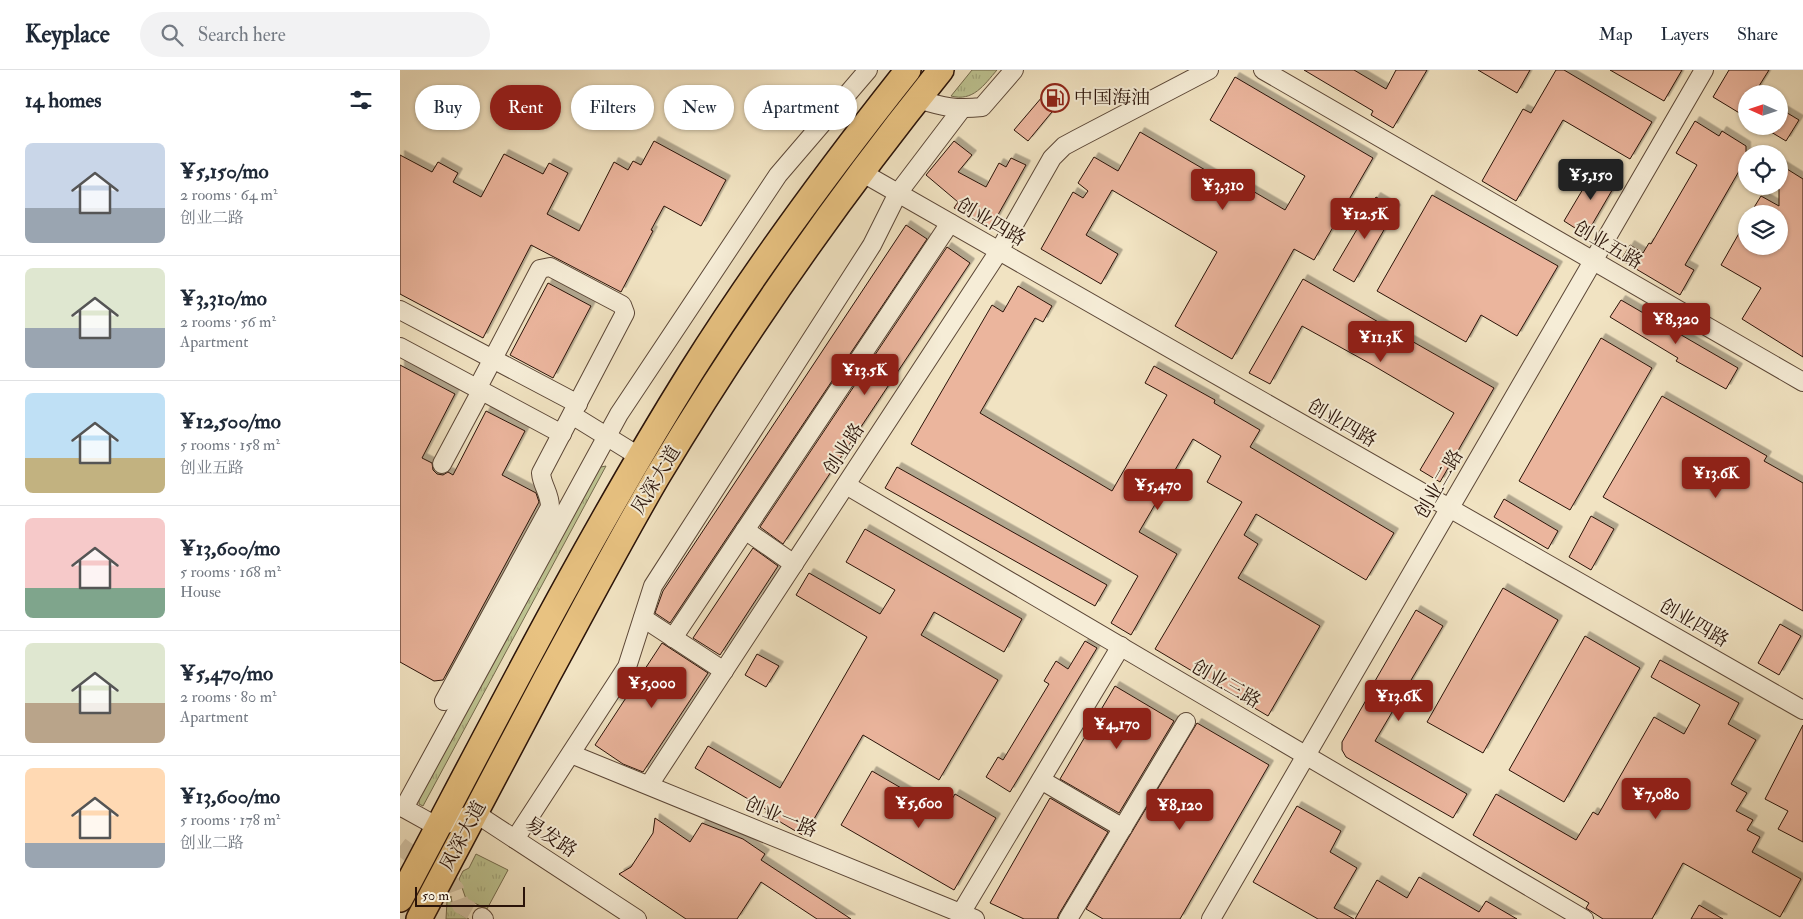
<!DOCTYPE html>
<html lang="en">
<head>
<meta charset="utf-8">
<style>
	body { margin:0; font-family:"IM FELL Double Pica","Noto Serif SC",serif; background:#f2f2f3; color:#1f2937; height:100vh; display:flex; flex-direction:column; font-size:19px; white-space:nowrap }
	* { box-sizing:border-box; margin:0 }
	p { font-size:16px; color:#747a83 }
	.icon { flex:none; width:28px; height:28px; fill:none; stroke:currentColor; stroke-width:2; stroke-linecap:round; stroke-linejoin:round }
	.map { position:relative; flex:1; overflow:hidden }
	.side { display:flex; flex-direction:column; background:#fff; width:400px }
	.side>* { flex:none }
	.hud { position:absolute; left:15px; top:15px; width:475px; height:45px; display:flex; gap:10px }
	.needle { width:32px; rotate:273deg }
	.fabs { position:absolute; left:1338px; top:15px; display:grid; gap:10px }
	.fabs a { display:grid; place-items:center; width:50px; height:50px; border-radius:50%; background:#fff; box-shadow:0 1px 4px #0004; font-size:25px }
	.scale { position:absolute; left:15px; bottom:12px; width:110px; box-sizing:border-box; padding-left:5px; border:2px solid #2a1309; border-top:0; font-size:14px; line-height:18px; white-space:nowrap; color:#2a1309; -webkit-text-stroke:4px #f6edd7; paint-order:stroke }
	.price { position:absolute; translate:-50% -42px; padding:0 11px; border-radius:5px; background:#8f2418; color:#fff; font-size:16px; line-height:32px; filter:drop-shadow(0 1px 2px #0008) }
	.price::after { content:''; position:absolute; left:50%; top:30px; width:15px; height:11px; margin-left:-8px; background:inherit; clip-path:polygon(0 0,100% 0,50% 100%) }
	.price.selected { background:#222; color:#fff }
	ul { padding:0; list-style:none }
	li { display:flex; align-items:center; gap:15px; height:125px; padding:0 25px }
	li+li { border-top:1px solid #e0e1e3 }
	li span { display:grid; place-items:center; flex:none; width:140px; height:100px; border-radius:8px; color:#555 }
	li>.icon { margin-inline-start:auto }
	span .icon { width:60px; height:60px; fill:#fffc; stroke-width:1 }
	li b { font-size:21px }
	h2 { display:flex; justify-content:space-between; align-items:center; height:60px; padding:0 25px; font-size:21px }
	.chip { padding:0 18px; border-radius:22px; background:#fff; box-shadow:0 1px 4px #0004; font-size:18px; line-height:45px }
	.chip.selected { background:#8f2418; color:#fff }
	header { display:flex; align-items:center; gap:30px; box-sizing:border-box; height:70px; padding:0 25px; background:#fff; border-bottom:1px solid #e0e1e3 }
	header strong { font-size:24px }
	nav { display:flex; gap:28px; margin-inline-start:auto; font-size:18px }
	.search { width:350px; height:45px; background:#f2f2f3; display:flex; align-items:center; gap:12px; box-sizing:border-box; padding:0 18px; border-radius:28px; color:#747a83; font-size:19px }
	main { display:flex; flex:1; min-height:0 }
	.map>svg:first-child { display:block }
	.grass { fill:url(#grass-tufts); stroke:#746b4d }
	.building { fill:#ebb59d; stroke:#2a1309; filter:url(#shadow) }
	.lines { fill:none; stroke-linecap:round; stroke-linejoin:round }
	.minor-tunnel { stroke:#d3c4a6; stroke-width:18; stroke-dasharray:18 9; stroke-linecap:butt }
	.minor-casing { stroke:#5c4737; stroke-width:20 }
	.highway-casing { stroke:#2a1309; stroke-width:28 }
	.minor { stroke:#f6edd7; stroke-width:18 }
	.highway { stroke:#e8c281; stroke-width:25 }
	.labels { text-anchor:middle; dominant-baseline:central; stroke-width:4; stroke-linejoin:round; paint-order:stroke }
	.poi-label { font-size:19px; fill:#2a1309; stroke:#f6edd7; text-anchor:start }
	.street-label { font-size:19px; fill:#2a1309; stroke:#f6edd7 }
</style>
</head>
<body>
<header>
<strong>Keyplace</strong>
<div class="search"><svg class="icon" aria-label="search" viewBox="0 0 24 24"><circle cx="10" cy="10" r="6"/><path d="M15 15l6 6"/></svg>Search here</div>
<nav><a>Map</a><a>Layers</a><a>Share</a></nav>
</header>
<main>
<section class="side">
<h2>14 homes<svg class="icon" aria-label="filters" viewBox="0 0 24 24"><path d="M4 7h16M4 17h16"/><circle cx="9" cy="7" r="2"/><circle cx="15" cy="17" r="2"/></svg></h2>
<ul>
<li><span style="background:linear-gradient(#c9d6e8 65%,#9aa5b1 0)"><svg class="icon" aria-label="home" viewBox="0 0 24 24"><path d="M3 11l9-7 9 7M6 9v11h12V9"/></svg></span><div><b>¥5,150/mo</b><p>2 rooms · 64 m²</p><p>创业二路</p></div></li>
<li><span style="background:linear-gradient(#dfe7d0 60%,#9aa5b1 0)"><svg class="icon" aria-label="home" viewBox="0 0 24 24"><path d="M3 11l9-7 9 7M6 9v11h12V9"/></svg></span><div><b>¥3,310/mo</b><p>2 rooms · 56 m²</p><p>Apartment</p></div></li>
<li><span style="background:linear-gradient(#bfe0f5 65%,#c2b280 0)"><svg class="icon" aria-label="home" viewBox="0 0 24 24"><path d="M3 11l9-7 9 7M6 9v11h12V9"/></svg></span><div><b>¥12,500/mo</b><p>5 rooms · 158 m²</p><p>创业五路</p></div></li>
<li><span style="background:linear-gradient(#f6c9c9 70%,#7fa58c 0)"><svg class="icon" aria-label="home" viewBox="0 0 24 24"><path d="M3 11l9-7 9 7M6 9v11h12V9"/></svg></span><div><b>¥13,600/mo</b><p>5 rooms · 168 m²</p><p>House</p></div></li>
<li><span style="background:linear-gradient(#dfe7d0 60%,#b9a48a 0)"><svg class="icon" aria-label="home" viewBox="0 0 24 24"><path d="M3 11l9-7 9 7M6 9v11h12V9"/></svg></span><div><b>¥5,470/mo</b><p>2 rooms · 80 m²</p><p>Apartment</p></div></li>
<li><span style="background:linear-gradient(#ffd9b3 75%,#9aa5b1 0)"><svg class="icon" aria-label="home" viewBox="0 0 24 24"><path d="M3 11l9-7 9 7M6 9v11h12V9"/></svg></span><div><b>¥13,600/mo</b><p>5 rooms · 178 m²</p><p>创业二路</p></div></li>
</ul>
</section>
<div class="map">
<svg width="1403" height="849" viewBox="0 0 1403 849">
	<defs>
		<pattern id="grass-tufts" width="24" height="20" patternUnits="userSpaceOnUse" patternTransform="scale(1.25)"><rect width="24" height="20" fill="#bdc391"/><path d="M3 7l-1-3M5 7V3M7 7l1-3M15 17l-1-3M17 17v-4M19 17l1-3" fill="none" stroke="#a3a77c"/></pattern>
		<filter id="shadow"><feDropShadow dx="4.5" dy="-4.5" stdDeviation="0" flood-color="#0004"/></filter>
	</defs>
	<rect width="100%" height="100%" fill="#f1e3c2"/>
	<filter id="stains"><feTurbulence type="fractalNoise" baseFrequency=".004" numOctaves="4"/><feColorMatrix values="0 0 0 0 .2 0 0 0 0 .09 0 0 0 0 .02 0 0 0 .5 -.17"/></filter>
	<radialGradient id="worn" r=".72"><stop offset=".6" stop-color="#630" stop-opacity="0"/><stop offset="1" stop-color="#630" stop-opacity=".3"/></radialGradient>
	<g class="grass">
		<path d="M572,0H597C584,15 573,32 551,26Z"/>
		<polygon points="206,396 23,736 19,734 19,728 196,401 201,397"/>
		<polygon points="76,784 108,800 87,839 66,829 59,809 63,801 69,798"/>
		<path d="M51,826C53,841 55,842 69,849H46L47,831Z"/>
	</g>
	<g class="building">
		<polygon points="904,0 954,0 986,19 996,0 1027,0 993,58 971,45 973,41"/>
		<polygon points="1078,0 1130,0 1117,23"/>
		<polygon points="1156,0 1164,0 1252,52 1230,89 1163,50 1116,131 1082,111 1123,39 1131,43"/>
		<polygon points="1210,0 1282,0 1264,31"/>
		<polygon points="1329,0 1369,0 1354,24 1346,24 1346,47 1313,27"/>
		<polygon points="835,7 973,88 914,190 894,179 832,289 775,256 817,182 712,120 686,165 718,184 701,214 641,179 673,122 683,128 688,121 678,113 694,87 718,101 740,62 831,115 834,110 885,140 905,106 810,50"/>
		<polygon points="648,20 661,31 628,71 614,60"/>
		<polygon points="1379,38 1399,50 1386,71 1361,56 1379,56"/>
		<polygon points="1295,51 1319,66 1322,61 1346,76 1346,89 1285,195 1294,200 1280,225 1221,190 1230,175 1243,183 1249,173 1251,174 1297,95 1276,83"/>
		<polygon points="254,71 326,110 301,156 264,136 251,160 253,161 221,222 131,175 83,268 0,224 0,85 32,102 38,92 58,103 53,112 81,127 104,84 143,104 149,93 168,103 147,144 179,161 214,92 228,100 233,91 241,95"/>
		<polygon points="554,71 572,85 558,102 586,117 599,93 606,97 611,88 626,95 590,159 554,138 558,132 526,105"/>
		<polygon points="1379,94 1403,109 1403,287 1342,249 1361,218 1321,195 1346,151 1346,176 1379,176 1379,144 1350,144 1361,126 1379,136"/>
		<polygon points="1196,97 1218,110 1186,165 1164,151"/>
		<polygon points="1032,125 1158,196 1117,266 1081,245 1066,272 977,221"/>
		<polygon points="976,127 996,139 954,212 933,200"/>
		<polygon points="506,155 527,169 270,553 255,543 263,521"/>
		<polygon points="547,177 570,193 383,474 360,457"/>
		<polygon points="903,209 1094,318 1040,412 1020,400 1054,343 969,293 902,256 870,314 849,303"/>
		<polygon points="148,213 191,236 153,308 110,285"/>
		<polygon points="618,216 652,236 643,252 635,248 580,343 712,421 767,325 745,313 754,296 815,330 814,333 860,360 850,377 994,463 966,510 856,444 844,465 858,474 838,508 920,556 868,646 755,579 842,432 807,412 821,386 793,369 739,462 777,484 731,565 711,553 738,506 511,374 592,235 603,242"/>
		<polygon points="1221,230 1338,298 1326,319 1276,291 1278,288 1210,247"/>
		<polygon points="1201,268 1252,298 1170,440 1119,411"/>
		<polygon points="0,295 55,324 22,388 32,393 33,400 37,404 43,405 48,402 53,405 86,341 125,361 102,405 136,423 139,432 43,610 34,611 0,592"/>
		<polygon points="1262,326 1367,386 1364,391 1403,413 1403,541 1203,427"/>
		<polygon points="497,397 707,515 695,536 485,418"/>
		<polygon points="1104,429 1158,461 1148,479 1094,447"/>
		<polygon points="1191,446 1214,459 1191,500 1169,487"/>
		<polygon points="465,459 622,549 604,582 534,542 521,565 598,610 539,710 463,665 404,766 365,743 367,740 295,698 308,676 380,718 467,567 396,525 409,503 480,544 495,520 446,492"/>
		<polygon points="353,478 378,496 320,585 293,568"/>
		<polygon points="1103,518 1158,550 1083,683 1027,652"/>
		<polygon points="1016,540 1043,556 975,671 1067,724 1053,748 946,687 942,680 942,672 977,611 975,611"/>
		<polygon points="1380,554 1401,566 1379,605 1358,593"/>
		<polygon points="1185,566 1240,598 1164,732 1109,700"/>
		<polygon points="685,571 697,578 610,722 586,707 598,687 603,690 649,614 644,611 656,591 668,599"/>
		<polygon points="262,573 308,603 243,702 223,694 195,675"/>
		<polygon points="357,584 379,596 366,617 345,605"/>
		<polygon points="1260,590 1339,633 1328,654 1356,670 1331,714 1347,723 1336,741 1353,750 1347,760 1360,767 1352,782 1401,809 1380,847 1283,793 1252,849 1203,849 1186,838 1189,833 1073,765 1096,724 1176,770 1193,742 1198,745 1254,647 1284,664 1300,635 1251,607"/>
		<polygon points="715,616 774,651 719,743 660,709"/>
		<polygon points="797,653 869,695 780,849 703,849 686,839"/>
		<polygon points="1403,655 1403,772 1378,759 1388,741 1365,729"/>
		<polygon points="472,701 544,743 555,724 596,748 554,820 441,755"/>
		<polygon points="650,728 708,762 659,844 657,849 624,849 590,833"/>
		<polygon points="897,736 941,761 930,782 957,798 934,838 954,849 918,849 853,812"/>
		<polygon points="255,748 290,772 302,753 343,769 365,784 361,790 451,849 417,849 361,812 337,849 286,849 219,804 231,797 253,763"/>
		<polygon points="1019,807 1079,842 1086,831 1117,849 955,849 977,810 1007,828"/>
		<polygon points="1299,835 1323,849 1291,849"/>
	</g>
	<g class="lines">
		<polyline class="minor-tunnel" points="0,776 51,814 55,819 61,835 82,847"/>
		<defs>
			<g id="minor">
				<polyline points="863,0 1403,312"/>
				<path d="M518,29C543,37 556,40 582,37L614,0"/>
				<polyline points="461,102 1403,640"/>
				<polyline points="0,240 178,334"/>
				<polyline points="0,277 162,364"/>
				<polyline points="172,345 240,387"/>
				<polyline points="42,394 81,321"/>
				<polyline points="446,415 1184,849"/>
				<polyline points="345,460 394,494"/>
				<polyline points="243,548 324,601"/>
				<polyline points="273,568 550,153"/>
				<path d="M44,631L150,437C150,423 142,416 141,403L225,243L222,235L150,197L140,199L77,319"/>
				<polyline points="171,684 575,849"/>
				<polyline points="641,710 723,758"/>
				<polyline points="249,715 599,181 652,88 664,76 677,69 809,0"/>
				<polyline points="0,736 38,757 75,743 237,849"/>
				<polyline points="4,738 219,344 378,105 468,0"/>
				<polyline points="115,769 227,597 253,516 472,175 498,123 561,40"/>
				<polyline points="561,843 721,576"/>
				<polyline points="82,847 84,849"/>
				<polyline points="668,849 786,652"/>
				<polyline points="811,849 1304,0"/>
			</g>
			<g id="highway">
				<path d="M0,829C94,652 185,472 291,302C357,197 431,97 508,0"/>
				<path d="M19,849C62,768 105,686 148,605C184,539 219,472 257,407C342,265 437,129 541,0"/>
			</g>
		</defs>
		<use href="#minor" class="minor-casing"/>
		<use href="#highway" class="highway-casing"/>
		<use href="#minor" class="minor"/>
		<use href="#highway" class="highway"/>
	</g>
	<defs>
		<symbol id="fuel-ring" viewBox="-11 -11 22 22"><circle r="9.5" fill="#f6edd7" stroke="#8f2418" stroke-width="1.5"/><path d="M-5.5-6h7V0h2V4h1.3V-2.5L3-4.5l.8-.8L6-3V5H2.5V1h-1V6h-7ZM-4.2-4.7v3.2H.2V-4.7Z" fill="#8f2418"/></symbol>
	</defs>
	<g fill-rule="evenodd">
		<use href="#fuel-ring" x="639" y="12" width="32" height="32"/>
	</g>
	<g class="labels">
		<g class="poi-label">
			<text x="674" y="28">中国海油</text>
		</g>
		<g class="street-label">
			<text transform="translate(591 152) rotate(30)">创业四路</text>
			<text transform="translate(1208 175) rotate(30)">创业五路</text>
			<text transform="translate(942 353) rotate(30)">创业四路</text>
			<text transform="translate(444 379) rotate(-57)">创业路</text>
			<text transform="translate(256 410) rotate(-59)">凤深大道</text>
			<text transform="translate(1039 414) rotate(-60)">创业二路</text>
			<text transform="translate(1294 553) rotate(30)">创业四路</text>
			<text transform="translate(826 614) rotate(30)">创业三路</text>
			<text transform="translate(381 747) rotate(22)">创业一路</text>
			<text transform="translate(63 766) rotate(-62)">凤深大道</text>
			<text transform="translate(151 767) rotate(33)">易发路</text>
		</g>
	</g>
	<rect width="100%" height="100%" filter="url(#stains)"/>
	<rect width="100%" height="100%" fill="url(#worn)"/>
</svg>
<div class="fabs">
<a><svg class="needle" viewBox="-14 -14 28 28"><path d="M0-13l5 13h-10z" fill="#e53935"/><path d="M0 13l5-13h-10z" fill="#747a83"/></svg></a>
<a><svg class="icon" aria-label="locate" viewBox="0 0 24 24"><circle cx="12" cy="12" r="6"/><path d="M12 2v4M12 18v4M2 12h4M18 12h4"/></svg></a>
<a><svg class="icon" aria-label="layers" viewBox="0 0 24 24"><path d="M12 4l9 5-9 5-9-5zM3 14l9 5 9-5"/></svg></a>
</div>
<div class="scale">50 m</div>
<b class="price selected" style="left:1191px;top:131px">¥5,150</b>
<b class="price" style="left:823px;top:141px">¥3,310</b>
<b class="price" style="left:965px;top:170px">¥12.5K</b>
<b class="price" style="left:1276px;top:275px">¥8,320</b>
<b class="price" style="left:981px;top:293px">¥11.3K</b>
<b class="price" style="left:465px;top:326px">¥13.5K</b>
<b class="price" style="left:1316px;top:429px">¥13.6K</b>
<b class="price" style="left:758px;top:441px">¥5,470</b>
<b class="price" style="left:252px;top:639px">¥5,000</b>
<b class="price" style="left:999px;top:652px">¥13.6K</b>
<b class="price" style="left:717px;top:680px">¥4,170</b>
<b class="price" style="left:1256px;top:750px">¥7,080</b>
<b class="price" style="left:519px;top:759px">¥5,600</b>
<b class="price" style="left:780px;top:761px">¥8,120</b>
<div class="hud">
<a class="chip">Buy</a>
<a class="chip selected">Rent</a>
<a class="chip">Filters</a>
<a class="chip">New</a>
<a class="chip">Apartment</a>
</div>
</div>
</main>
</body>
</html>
